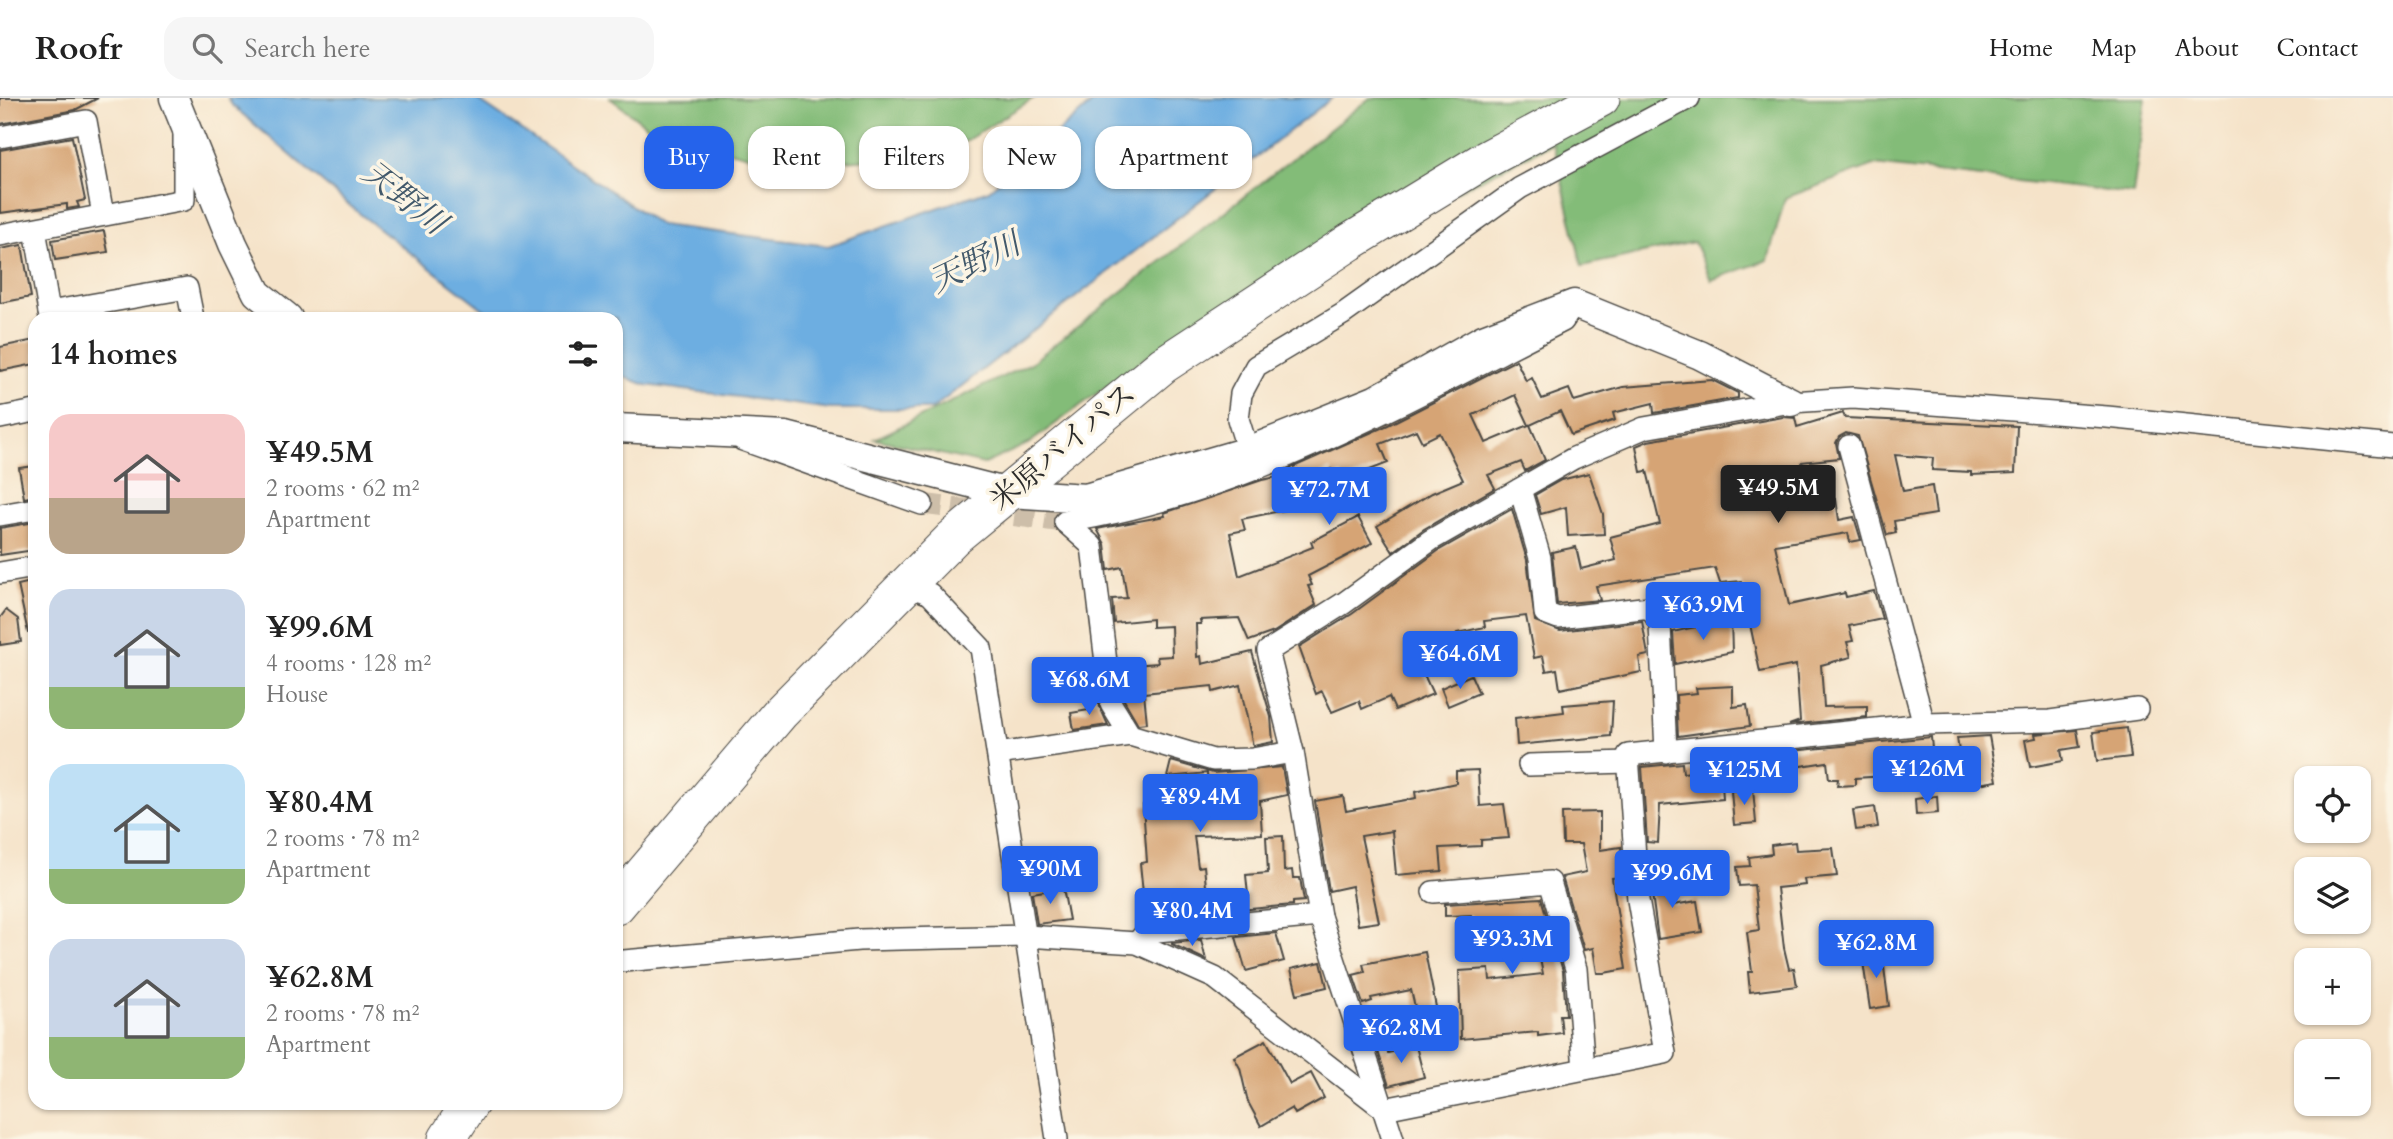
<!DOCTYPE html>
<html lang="en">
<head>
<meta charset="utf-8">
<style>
	body { margin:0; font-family:Cardo,"Noto Serif JP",serif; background:#f6f6f6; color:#222; height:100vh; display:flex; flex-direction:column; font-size:26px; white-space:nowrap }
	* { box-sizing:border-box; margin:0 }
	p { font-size:23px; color:#767676 }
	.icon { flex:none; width:38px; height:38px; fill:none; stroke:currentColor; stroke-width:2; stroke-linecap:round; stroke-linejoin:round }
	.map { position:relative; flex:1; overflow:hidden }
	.sheet { position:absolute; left:28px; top:214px; width:595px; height:798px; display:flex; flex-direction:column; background:#fff; border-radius:21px; box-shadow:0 2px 5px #0004 }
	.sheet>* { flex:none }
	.banner { position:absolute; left:644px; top:28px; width:665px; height:63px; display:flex; gap:14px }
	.controls { position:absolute; left:2294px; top:668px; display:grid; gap:14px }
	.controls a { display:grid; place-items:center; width:77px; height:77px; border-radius:14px; background:#fff; box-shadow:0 2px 5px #0004; font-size:35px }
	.price { position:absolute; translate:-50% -60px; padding:0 16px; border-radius:7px; background:#2563eb; color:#fff; font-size:23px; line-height:46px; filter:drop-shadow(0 2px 4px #0008) }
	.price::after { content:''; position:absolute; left:50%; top:42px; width:21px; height:16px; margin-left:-10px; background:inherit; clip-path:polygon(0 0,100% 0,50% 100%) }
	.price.current { background:#222; color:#fff }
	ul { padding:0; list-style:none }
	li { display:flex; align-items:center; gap:21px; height:175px; padding:0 21px }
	li span { display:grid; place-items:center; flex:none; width:196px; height:140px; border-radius:21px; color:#555 }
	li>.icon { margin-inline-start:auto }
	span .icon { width:84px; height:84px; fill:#fffc; stroke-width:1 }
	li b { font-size:30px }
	h2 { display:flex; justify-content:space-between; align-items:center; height:84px; padding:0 21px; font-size:30px }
	.pill { padding:0 24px; border-radius:21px; background:#fff; box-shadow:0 2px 5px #0004; font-size:24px; line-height:63px }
	.pill.current { background:#2563eb; color:#fff }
	header { display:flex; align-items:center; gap:42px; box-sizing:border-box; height:98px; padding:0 35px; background:#fff; border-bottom:2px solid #e0e0e0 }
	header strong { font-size:33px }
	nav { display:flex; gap:38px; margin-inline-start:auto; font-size:24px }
	.search { width:490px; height:63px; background:#f6f6f6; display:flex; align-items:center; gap:18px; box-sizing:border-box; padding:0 24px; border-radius:21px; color:#767676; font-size:26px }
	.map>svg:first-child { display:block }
	.forest { fill:#83bc78; stroke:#577452; stroke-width:2 }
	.water { fill:#6daee1; stroke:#4c6c86; stroke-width:2 }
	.building { fill:#d6a475; fill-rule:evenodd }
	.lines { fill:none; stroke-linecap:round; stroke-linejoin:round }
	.minor-tunnel { stroke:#cdbea9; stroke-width:21; stroke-dasharray:21 10; stroke-linecap:butt }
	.minor-casing { stroke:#494743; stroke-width:24 }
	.tertiary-casing { stroke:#494743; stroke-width:31 }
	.trunk-casing { stroke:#494743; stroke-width:39 }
	.minor { stroke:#fff; stroke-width:21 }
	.tertiary { stroke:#fff; stroke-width:28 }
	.trunk { stroke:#fff; stroke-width:37 }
	.labels { text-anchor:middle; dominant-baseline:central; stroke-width:7; stroke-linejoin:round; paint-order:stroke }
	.street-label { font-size:30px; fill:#2b2b2b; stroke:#fcf5e5 }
	.water-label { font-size:32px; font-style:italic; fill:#42596b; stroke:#fcf5e5 }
</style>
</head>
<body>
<header>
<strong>Roofr</strong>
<div class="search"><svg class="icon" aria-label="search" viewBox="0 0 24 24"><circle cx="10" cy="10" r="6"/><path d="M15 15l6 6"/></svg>Search here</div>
<nav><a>Home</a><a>Map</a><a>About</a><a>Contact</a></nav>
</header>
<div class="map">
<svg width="2393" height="1041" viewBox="0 0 2393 1041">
	<rect width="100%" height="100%" fill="#fcf5e5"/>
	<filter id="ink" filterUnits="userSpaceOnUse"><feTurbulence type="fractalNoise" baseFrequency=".0143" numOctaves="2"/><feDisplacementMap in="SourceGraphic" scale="14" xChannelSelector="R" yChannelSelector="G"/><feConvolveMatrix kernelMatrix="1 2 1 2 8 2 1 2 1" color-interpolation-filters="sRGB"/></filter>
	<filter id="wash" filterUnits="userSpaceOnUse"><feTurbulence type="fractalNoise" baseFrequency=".00686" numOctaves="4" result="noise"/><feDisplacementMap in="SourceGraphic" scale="28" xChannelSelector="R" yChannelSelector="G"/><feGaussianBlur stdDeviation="1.57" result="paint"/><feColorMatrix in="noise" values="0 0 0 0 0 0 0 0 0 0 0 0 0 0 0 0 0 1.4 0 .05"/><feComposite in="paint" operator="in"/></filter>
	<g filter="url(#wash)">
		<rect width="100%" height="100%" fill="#f5e3c9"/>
		<g class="forest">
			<polygon points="610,0 1034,0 945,56 783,67 654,33"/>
			<polygon points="1370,0 2146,0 2133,96 1874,67 1785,100 1768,162 1711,182 1694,144 1582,168 1553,45 1186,230 1028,346 984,366 875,341 1031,265"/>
		</g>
		<polygon class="water" points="228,0 475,0 660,127 828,148 989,92 1098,0 1332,0 932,311 831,311 646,287 616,276 616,220 495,220 355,112 232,7"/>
		<g id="blocks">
			<g class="building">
				<polygon points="0,0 98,0 75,12 0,26"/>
				<polygon points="72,39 85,102 77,104 79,109 67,111 67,106 0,115 0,52"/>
				<polygon points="104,133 108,154 55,162 52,142"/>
				<polygon points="22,147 31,199 0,205 0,151"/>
				<polygon points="35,242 35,266 0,273 0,249"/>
				<path d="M1516,262L1526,283L1532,280L1542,301L1569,291L1574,303L1623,289L1712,282L1738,295V300L1654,315L1653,305L1613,315L1615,322L1571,337L1560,313L1530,327L1545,362L1525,373L1521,364L1488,377L1495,390L1424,431L1393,454L1377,428L1432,395L1463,382L1440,335L1422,344L1416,332L1380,346L1388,365L1344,382L1342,375L1334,379L1331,371L1286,392L1290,411L1242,421L1245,432L1230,435L1239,478L1313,449L1311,444L1358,419L1372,445L1308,478L1312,487L1308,488L1316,507L1274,534L1249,543L1239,520L1200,522L1201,526H1196L1197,559L1201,558L1202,566L1252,554L1271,619L1273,644L1253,648L1240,587L1213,594L1212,588L1144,595L1147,625L1138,626L1124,602L1120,568L1158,565L1157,559L1172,558L1171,528L1152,529V521L1114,525L1112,501L1127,500L1122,469L1108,472L1105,446L1097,431L1165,418L1164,415L1262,382L1292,376L1289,371L1388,327ZM1515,297L1529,327L1486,345L1473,317Z"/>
				<polygon points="1843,315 1845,320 2017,328 2015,375 1971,377 1971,374 1932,372 1933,360 1895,357 1903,393 1932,388 1936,416 1894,423 1896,435 1887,437 1858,338 1846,335 1839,339 1836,345 1839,360 1802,364 1809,406 1836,401 1839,422 1854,419 1861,442 1850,444 1848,435 1775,447 1789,507 1845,495 1846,499 1874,493 1882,521 1849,528 1853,543 1847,544 1851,559 1821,567 1824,609 1867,608 1867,619 1789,627 1800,623 1796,567 1760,574 1741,483 1720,485 1715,470 1596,488 1600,502 1557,506 1552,454 1576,449 1581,471 1616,462 1610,439 1660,426 1647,373 1641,374 1636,348 1648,343 1783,319 1795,320 1797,329"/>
				<polygon points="35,368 35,398 24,400 19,370"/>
				<polygon points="1589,375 1603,416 1604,436 1568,438 1566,409 1541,416 1535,397 1561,382"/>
				<polygon points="1512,411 1527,462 1535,523 1560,533 1642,523 1648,557 1639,559 1641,574 1560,591 1557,571 1546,573 1543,558 1534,560 1526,518 1484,523 1485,529 1457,535 1462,548 1419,566 1433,596 1395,612 1389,599 1362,611 1359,603 1332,614 1322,593 1316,596 1299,549 1352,516 1438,453"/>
				<polygon points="35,424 35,452 0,457 0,430"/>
				<polygon points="35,483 35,535 28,535 18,487"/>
				<polygon points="6,512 18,521 21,544 0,547 0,520"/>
				<polygon points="1731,521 1732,554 1675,566 1673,534"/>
				<polygon points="1471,577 1479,595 1448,608 1441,590"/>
				<polygon points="1733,588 1733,609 1747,607 1750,628 1678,638 1676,597 1697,595 1696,590"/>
				<polygon points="1097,602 1108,627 1074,632 1071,615 1089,612 1087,604"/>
				<polygon points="1613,603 1611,638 1517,647 1515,620 1564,614 1563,607"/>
				<polygon points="2127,630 2131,659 2097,663 2093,634"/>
				<polygon points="2077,632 2080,649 2061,652 2063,663 2030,669 2025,642 2036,640 2035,636"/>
				<polygon points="1989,638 1997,683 1978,686 1976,672 1962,673 1957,640"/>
				<polygon points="1931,639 1934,675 1855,680 1855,687 1837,688 1838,681 1829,681 1827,664 1794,669 1792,653"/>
				<polygon points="1171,663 1213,675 1282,669 1287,697 1260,703 1262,736 1194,738 1198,769 1204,768 1208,809 1192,810 1193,816 1172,818 1172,812 1145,815 1140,765 1147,764 1143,707 1209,709 1207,675 1167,679"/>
				<polygon points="1682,665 1683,675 1721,671 1723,701 1660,707 1658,745 1647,744 1642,669"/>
				<polygon points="1478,672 1480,708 1504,706 1509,740 1481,742 1481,748 1440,750 1442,773 1396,777 1392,733 1361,738 1379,824 1358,827 1352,788 1329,793 1315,703 1343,698 1346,713 1416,700 1415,694 1456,685 1456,673"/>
				<polygon points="1753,691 1756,725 1734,727 1731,693"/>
				<polygon points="1937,698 1938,715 1916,717 1915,701"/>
				<polygon points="1875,709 1878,729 1856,732 1853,712"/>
				<polygon points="1600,714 1600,752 1621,749 1623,779 1612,780 1626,871 1604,875 1597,875 1593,850 1584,852 1562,779 1586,774 1581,746 1563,746 1562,715"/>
				<polygon points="1283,738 1284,773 1292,772 1293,780 1300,780 1304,803 1293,804 1293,807 1228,813 1227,799 1248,797 1246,777 1268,775 1266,739"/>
				<polygon points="1795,744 1796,752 1833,750 1837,778 1804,781 1805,787 1777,790 1784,850 1789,871 1794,870 1797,888 1750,894 1748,874 1752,874 1747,834 1759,832 1754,787 1739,788 1737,769 1750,768 1749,759 1772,756 1771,747"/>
				<polygon points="1666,770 1673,807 1697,803 1702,834 1658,841 1649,773"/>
				<polygon points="1063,790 1069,822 1037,826 1032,795"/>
				<polygon points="1541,800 1563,873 1566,917 1560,917 1562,935 1538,938 1538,934 1461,941 1459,873 1489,871 1490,882 1543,876 1535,836 1486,840 1484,823 1471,824 1471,817 1445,818 1445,806"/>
				<polygon points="1276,835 1284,863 1246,873 1236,839"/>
				<polygon points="1201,842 1206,862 1172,846 1172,845"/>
				<polygon points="1425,854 1442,939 1423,943 1411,892 1371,900 1372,903 1363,906 1353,877 1365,874 1363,866"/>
				<polygon points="1882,854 1889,908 1870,911 1862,857"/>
				<polygon points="1321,864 1327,889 1297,896 1291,871"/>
				<polygon points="1266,942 1290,986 1311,975 1324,1000 1295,1016 1292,1010 1261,1028 1248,1004 1240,970 1234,959"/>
				<polygon points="1416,948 1424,979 1389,988 1378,953 1387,951 1388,955"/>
			</g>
		</g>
	</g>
	<g filter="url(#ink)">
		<use href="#blocks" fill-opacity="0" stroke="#494743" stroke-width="2"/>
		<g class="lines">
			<polyline class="minor-tunnel" points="922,406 1065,424"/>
			<defs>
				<g id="minor">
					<polyline points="0,39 86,23 103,117"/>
					<polyline points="35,131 50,220"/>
					<polyline points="0,137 184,102 184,35"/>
					<polyline points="49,214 187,190 193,220"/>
					<polyline points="0,320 35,313"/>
					<polyline points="743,342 922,406"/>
					<polyline points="1849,348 1924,626"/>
					<polyline points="1248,353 1238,321 1241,296 1256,268 1343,216 1520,90 1689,0"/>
					<polyline points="1520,391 1540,460 1545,515 1558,520 1650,509 1660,526 1666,654"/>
					<polyline points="0,417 35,411"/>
					<path d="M1065,424C1242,397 1405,303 1563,223L1567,217"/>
					<polyline points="1065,424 1092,448 1111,606 1130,637"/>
					<polyline points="0,475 35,469"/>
					<polyline points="907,487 930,496 981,550 1057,1041"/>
					<polyline points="998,656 1130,637 1213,662 1252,661 1293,654"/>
					<polyline points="1529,667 1628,664"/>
					<polyline points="1433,794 1550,784 1576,871 1584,971"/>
					<polyline points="1137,845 1146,834 1320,818"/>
					<polyline points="624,863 859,842 1026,838 1137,845 1215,880 1384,1011 1665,955 1638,802 1628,657 1924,626 2050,623 2137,611"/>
					<polyline points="1393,1041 1320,818 1293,654 1268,553 1344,505 1431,442 1574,360 1644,330 1791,304 1853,300 2107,319 2393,348"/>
				</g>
				<g id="tertiary">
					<polyline points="174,0 233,146 257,195 288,220"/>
					<polyline points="616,330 786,338 1009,395 1086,400 1248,353 1375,302 1483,241 1574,206 1700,257 1791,304"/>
				</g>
				<g id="trunk">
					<polyline points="616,808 780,615 953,440 1163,267 1350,144 1483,63 1601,0"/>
					<polyline points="447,1041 471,1004"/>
				</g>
			</defs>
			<use href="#minor" class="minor-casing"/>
			<use href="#tertiary" class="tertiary-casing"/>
			<use href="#trunk" class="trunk-casing"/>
			<use href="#minor" class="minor"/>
			<use href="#tertiary" class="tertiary"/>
			<use href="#trunk" class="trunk"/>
		</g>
	</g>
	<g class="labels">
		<g class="street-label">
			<text transform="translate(1063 349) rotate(-40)">米原バイパス</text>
		</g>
		<g class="water-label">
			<text transform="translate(404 100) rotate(38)">天野川</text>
			<text transform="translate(975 165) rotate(-26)">天野川</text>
		</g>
	</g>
</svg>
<div class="controls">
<a><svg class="icon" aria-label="locate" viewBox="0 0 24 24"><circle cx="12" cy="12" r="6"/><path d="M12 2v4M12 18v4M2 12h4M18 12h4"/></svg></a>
<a><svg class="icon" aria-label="layers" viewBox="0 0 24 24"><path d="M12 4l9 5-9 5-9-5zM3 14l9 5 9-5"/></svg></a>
<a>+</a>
<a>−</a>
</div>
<b class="price current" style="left:1778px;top:427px">¥49.5M</b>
<b class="price" style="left:1329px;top:429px">¥72.7M</b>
<b class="price" style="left:1703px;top:544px">¥63.9M</b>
<b class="price" style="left:1460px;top:593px">¥64.6M</b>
<b class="price" style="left:1089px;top:619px">¥68.6M</b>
<b class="price" style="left:1927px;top:708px">¥126M</b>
<b class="price" style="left:1744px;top:709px">¥125M</b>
<b class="price" style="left:1200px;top:736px">¥89.4M</b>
<b class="price" style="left:1050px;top:808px">¥90M</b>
<b class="price" style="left:1672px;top:812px">¥99.6M</b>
<b class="price" style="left:1192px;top:850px">¥80.4M</b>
<b class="price" style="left:1512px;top:878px">¥93.3M</b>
<b class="price" style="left:1876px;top:882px">¥62.8M</b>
<b class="price" style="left:1401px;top:967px">¥62.8M</b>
<div class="banner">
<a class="pill current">Buy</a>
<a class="pill">Rent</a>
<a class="pill">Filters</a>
<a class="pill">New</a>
<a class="pill">Apartment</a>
</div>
<section class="sheet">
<h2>14 homes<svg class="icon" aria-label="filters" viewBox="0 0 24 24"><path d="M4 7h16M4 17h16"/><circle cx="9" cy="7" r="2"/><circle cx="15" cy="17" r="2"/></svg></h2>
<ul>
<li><span style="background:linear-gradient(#f6c9c9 60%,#b9a48a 0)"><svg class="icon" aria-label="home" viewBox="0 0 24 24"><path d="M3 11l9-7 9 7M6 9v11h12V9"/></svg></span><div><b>¥49.5M</b><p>2 rooms · 62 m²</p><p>Apartment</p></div></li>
<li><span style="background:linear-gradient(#c9d6e8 70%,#8fb573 0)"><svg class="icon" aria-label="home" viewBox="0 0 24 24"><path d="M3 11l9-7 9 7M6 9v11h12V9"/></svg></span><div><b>¥99.6M</b><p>4 rooms · 128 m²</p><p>House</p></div></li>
<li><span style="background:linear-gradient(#bfe0f5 75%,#8fb573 0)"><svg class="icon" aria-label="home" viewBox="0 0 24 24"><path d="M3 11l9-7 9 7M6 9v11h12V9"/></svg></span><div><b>¥80.4M</b><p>2 rooms · 78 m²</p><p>Apartment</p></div></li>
<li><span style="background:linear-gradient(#c9d6e8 70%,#8fb573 0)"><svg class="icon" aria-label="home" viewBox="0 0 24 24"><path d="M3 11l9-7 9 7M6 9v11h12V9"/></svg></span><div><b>¥62.8M</b><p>2 rooms · 78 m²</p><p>Apartment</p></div></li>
</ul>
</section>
</div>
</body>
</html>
